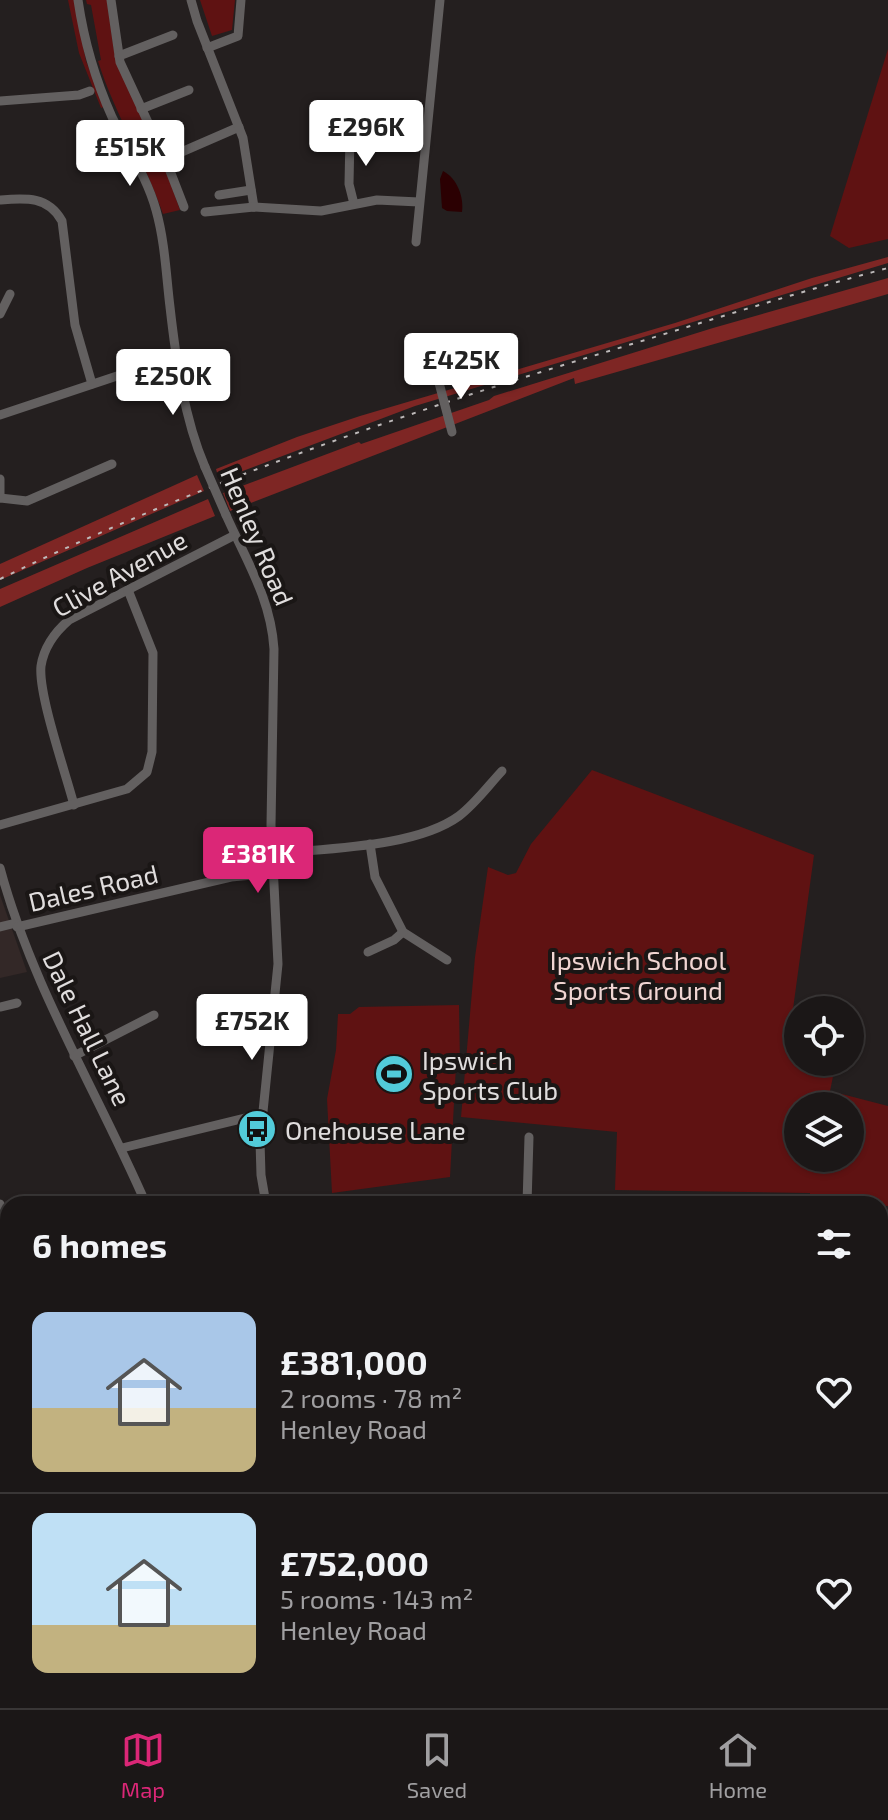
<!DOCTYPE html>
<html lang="en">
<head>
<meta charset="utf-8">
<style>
	body { margin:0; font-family:"Exo 2",sans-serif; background:#282424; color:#f1f3f6; height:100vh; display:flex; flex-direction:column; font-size:30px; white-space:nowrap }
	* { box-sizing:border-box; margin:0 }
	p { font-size:26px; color:#a09fa1 }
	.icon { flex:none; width:44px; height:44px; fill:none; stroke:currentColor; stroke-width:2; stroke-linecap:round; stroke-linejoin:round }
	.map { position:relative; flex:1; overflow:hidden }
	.drawer { position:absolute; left:0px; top:1196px; width:888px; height:512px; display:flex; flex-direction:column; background:#1b1717; border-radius:24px 24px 0 0; box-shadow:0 2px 6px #0004,0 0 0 2px #393636 }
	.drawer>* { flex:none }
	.controls { position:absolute; left:784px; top:996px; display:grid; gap:16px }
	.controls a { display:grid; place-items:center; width:80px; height:80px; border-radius:50%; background:#1b1717; box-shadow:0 2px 6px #0004,0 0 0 2px #393636; font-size:40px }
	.price { position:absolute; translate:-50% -68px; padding:0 18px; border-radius:8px; background:#fff; color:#222; font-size:26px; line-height:52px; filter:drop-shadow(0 2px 4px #0008) }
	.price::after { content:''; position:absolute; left:50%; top:48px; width:24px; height:18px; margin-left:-12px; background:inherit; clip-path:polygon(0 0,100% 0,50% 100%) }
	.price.selected { background:#db2777; color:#fff }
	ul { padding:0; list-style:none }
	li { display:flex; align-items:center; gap:24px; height:200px; padding:0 32px }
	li+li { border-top:2px solid #393636 }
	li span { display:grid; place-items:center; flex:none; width:224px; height:160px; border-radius:16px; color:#555 }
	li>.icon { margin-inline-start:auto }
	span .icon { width:96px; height:96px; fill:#fffc; stroke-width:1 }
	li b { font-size:34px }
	h2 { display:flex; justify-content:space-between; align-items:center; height:96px; padding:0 32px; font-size:34px }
	.tab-bar { display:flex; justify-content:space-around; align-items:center; height:112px; border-top:2px solid #393636; background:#1b1717; font-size:22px; color:#a09fa1 }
	.tab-bar a { display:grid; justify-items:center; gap:4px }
	.tab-bar .selected { color:#db2777 }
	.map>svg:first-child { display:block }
	.built { fill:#332827 }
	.green { fill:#5f1212; fill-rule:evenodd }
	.forest { fill:#7e2624 }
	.water { fill:#2b0002 }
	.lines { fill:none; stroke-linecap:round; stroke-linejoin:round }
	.minor { stroke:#636060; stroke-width:9 }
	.major { stroke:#a6a1a0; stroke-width:12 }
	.rail { stroke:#bebaba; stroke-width:2; stroke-dasharray:4 8; stroke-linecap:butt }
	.minor-bridge { stroke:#636060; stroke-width:9 }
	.labels { text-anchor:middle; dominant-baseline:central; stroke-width:8; stroke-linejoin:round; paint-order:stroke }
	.street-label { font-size:26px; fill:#e0dddd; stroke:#1a1615 }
	.park-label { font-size:26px; fill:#f0d5d2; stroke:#1a1615 }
	.poi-label { font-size:26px; fill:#e0dddd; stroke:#1a1615; text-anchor:start }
</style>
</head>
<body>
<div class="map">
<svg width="888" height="1708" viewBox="0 0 888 1708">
	<rect width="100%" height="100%" fill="#241f1f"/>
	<polygon class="built" points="0,895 27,972 0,978"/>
	<g class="green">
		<polygon points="68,0 74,0 86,61 104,107 101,108 79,53"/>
		<path d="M86,0H107L114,50L163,162L180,210L163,214C145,161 115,115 98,61L101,60L91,5L87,4Z"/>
		<polygon points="200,0 235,0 232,30 212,36"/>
		<polygon points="888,49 888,239 849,248 830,236"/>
		<path d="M592,770L814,855L793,1009L802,1010H798V1062H836L830,1091L888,1106V1206L809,1203L810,1193L615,1190L617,1132L461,1117L475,957L488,867L508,875L516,873L531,844ZM798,1106H850V1158H798Z"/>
		<polygon points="459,1005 460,1066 456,1066 450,1177 332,1193 327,1099 336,1050 338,1014 350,1014 359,1007"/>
	</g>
	<g class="forest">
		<polygon points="888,257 888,263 415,406 219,480 216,469 297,437 360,416 675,323 812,278"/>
		<polygon points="888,278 888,294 575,384 574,378 230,511 223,493 359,442 361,444 489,400 494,396 713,328"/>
		<polygon points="197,475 204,491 0,580 0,564"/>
		<polygon points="208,499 215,516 87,568 0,607 0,589"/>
		<polygon points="8,1519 8,1569 0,1575 0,1525"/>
		<polygon points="8,1667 8,1700 25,1700 13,1708 0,1708 0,1670"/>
	</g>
	<path class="water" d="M443,171C457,178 464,197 462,212L447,211L442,208L440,179Z"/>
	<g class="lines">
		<g class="minor">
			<path d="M78,0C84,41 95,79 112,117C127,148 147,177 156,210C165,242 166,274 170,307C176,360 184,418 205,467"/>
			<polyline points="111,0 120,62 164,157 170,157 239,127"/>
			<polyline points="191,0 197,21 243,138 254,207"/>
			<polyline points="207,48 238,36 241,0"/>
			<polyline points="119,56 173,35"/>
			<polyline points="0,101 79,95 90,91"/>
			<polyline points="141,109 189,90"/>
			<polyline points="350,135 349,184 354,204"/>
			<polyline points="165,158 184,207"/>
			<polyline points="219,195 251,190"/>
			<path d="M0,200C26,198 48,196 62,221L75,325L92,384"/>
			<polyline points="205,212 254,207 321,211 377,200 419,202"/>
			<polyline points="416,242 440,0"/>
			<polyline points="0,314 10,294"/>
			<polyline points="0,415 177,356"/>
			<polyline points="0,479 0,498"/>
			<polyline points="0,498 27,501 112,464"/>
			<path d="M226,515C246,560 271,599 274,649L271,825L278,964L260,1141L261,1175L266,1204"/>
			<path d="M74,805C66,774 38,694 41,666C44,647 55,632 69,620L235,535"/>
			<polyline points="0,825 127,789 147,772 152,752 153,653 128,590"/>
			<polyline points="370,844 375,877 403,932 447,960"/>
			<path d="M272,854C326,848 415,848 459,816C475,804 488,786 502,771"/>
			<path d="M0,868C32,987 97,1091 146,1204"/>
			<polyline points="0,927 16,923"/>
			<polyline points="17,927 231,877 273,873"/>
			<polyline points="368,952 394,940 403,932"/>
			<polyline points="0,1007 17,1003"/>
			<polyline points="74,1056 154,1015"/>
			<polyline points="122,1148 262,1114"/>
			<polyline points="0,1204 8,1219"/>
			<polyline points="527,1204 529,1137"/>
			<polyline points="0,1280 8,1275"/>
			<polyline points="880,1359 888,1360"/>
			<polyline points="880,1433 888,1430"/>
			<polyline points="880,1659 888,1661"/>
			<polyline points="63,1700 63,1708"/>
			<polyline points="303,1700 305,1708"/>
			<polyline points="23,1708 35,1700"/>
			<polyline points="386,1708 396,1700"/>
		</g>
		<g class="major">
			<polyline points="880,1274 888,1275"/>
			<polyline points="0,1474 8,1467"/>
			<polyline points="880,1571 888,1562"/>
			<polyline points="844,1708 845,1700"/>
		</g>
		<path class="rail" d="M0,579C202,481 417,409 632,344C717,318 802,291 888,268"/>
		<g class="minor-bridge">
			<polyline points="438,379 452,432"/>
			<polyline points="205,467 226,515"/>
		</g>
	</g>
	<defs>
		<symbol id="stadium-disc" viewBox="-11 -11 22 22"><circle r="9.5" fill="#52cbd9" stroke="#1a1615"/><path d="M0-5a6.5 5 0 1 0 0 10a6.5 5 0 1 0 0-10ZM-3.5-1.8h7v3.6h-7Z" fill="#111"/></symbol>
		<symbol id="bus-disc" viewBox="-11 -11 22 22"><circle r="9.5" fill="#52cbd9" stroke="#1a1615"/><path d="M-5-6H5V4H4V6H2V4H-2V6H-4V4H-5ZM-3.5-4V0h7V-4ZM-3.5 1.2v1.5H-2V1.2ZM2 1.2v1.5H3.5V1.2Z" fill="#111"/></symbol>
	</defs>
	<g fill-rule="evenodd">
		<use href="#stadium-disc" x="372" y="1052" width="44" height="44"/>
		<use href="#bus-disc" x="235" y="1107" width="44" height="44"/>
	</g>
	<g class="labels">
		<g class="street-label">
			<text transform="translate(258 536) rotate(67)">Henley Road</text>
			<text transform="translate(119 573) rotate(-29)">Clive Avenue</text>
			<text transform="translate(93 887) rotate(-13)">Dales Road</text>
			<text transform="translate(88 1028) rotate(64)">Dale Hall Lane</text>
		</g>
		<g class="park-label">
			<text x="638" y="959">Ipswich School<tspan x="638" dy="30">Sports Ground</tspan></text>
		</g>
		<g class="poi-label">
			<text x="422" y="1059">Ipswich<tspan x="422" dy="30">Sports Club</tspan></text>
			<text x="285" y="1129">Onehouse Lane</text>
		</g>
	</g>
</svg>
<div class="controls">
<a><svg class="icon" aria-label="locate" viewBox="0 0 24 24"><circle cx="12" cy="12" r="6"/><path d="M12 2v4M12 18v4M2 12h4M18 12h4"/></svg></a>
<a><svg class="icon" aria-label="layers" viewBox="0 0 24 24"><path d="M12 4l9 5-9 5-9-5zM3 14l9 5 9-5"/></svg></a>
</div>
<b class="price" style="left:366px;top:168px">£296K</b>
<b class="price" style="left:130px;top:188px">£515K</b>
<b class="price" style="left:461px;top:401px">£425K</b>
<b class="price" style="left:173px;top:417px">£250K</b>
<b class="price selected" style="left:258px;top:895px">£381K</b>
<b class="price" style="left:252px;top:1062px">£752K</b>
<section class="drawer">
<h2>6 homes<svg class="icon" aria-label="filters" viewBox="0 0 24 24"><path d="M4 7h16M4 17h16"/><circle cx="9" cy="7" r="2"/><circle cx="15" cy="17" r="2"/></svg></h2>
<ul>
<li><span style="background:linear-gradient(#a9c7e8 60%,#c2b280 0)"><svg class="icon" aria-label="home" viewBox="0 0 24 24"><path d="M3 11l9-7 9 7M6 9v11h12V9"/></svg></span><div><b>£381,000</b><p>2 rooms · 78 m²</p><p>Henley Road</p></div><svg class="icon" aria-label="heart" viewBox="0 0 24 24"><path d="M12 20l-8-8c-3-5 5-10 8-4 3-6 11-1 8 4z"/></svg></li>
<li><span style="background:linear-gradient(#bfe0f5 70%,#c2b280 0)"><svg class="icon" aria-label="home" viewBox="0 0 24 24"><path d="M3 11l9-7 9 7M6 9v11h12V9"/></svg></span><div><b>£752,000</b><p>5 rooms · 143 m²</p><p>Henley Road</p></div><svg class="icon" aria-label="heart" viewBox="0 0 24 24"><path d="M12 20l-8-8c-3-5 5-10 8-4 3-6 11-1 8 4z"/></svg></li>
</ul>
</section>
</div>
<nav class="tab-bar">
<a class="selected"><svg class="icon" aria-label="map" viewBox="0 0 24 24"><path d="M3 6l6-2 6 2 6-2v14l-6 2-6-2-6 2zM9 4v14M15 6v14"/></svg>Map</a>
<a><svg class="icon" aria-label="saved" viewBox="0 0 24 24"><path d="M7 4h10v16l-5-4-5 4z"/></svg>Saved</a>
<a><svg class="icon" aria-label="home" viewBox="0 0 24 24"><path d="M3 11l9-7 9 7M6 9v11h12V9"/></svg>Home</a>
</nav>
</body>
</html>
